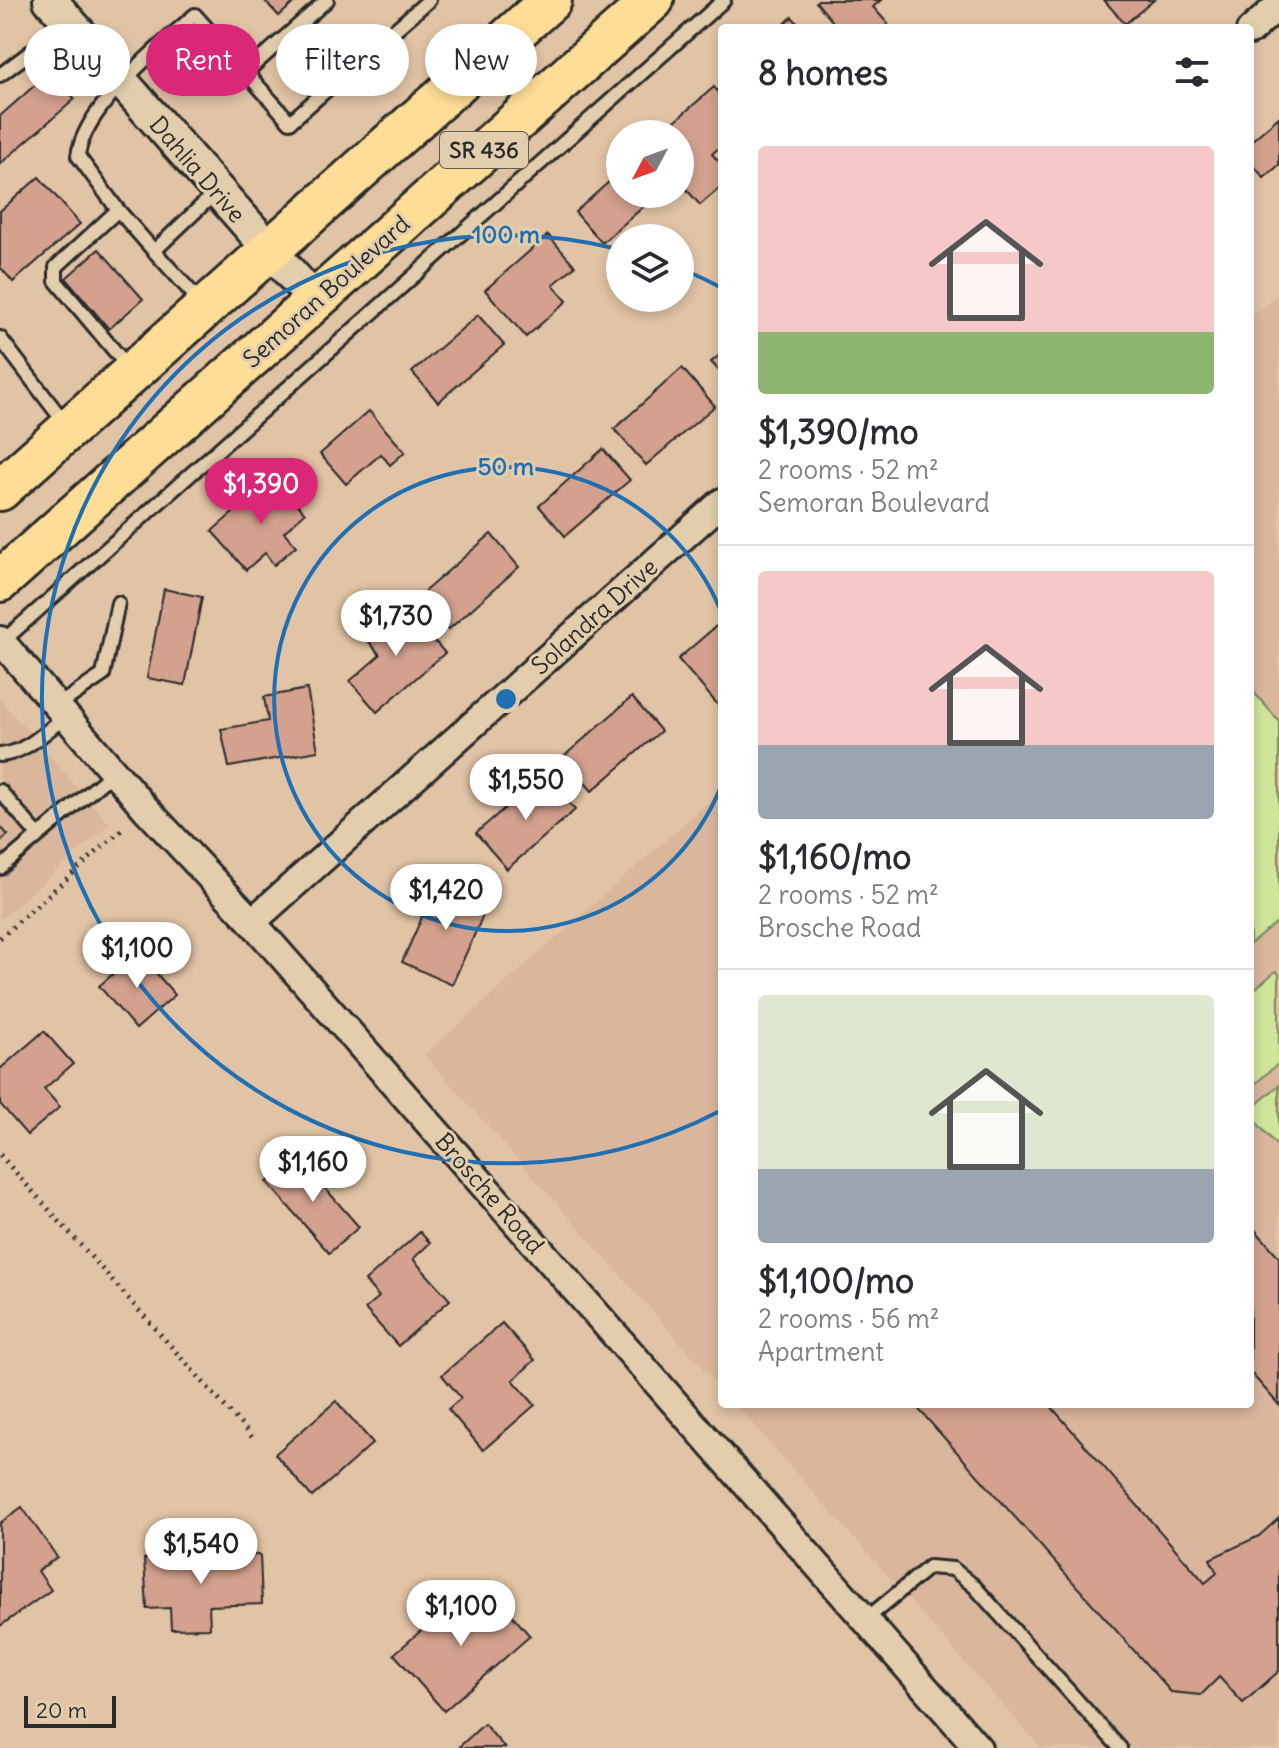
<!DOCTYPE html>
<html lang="en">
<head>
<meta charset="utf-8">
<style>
	body { margin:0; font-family:Delius,sans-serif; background:#f2f2f3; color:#2b2b33; height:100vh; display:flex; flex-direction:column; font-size:30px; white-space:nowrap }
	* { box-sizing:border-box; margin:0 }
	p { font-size:26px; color:#7c7c81 }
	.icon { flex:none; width:44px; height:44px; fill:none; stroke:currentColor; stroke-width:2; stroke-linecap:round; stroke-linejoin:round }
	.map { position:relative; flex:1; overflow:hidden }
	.side { position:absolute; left:718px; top:24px; width:536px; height:1384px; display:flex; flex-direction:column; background:#fff; border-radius:8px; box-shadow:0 4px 12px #0003 }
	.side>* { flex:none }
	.hud { position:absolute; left:24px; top:24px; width:574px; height:72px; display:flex; gap:16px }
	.needle { width:52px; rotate:229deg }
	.controls { position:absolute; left:606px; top:120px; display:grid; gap:16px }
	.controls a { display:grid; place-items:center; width:88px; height:88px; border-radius:50%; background:#fff; box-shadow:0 4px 12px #0003; font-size:40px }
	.scale { position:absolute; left:24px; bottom:20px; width:92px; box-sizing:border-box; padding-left:8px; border:4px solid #2b2b2b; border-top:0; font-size:22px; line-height:28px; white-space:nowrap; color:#2b2b2b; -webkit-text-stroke:6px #e2ceac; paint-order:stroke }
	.price { position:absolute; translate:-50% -68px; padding:0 18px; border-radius:28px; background:#fff; color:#222; font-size:26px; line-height:52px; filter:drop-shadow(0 2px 4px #0008) }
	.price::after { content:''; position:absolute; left:50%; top:48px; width:24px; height:18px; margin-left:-12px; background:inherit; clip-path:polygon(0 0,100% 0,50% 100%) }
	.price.current { background:#db2777; color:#fff }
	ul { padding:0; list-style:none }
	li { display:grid; align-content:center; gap:16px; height:424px; padding:0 40px }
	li+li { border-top:2px solid #e1e1e2 }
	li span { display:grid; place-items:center; height:248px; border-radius:8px; color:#555 }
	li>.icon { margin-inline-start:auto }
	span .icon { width:144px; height:144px; fill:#fffc; stroke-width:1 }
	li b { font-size:34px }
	h2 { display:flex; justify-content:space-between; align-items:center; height:96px; padding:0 40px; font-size:34px }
	.tag { padding:0 28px; border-radius:36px; background:#fff; box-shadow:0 4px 12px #0003; font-size:28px; line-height:72px }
	.tag.current { background:#db2777; color:#fff }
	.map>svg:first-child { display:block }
	.built { fill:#d9b69c }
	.green { fill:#cee59a; stroke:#7c8862; stroke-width:2 }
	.building { fill:#d3a18e; stroke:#2b2b2b; stroke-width:2 }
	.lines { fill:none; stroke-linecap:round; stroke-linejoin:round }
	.service-casing { stroke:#2b2b2b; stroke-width:18 }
	.minor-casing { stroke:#2b2b2b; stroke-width:32 }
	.tertiary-casing { stroke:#2b2b2b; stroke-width:38 }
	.primary-casing { stroke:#2b2b2b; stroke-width:46 }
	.path { stroke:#2b2b2b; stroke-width:5; stroke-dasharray:2 6; stroke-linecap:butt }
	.service { stroke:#e2ceac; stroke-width:12 }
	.minor { stroke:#e2ceac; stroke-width:26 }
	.tertiary { stroke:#e2ceac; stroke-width:32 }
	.primary { stroke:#fedd96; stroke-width:40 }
	.ring { fill:none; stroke:#1f6fb2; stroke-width:4 }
	.labels { text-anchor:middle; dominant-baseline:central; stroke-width:6; stroke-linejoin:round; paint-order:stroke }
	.shield { fill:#e2ceac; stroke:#625c52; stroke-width:2 }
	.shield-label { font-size:22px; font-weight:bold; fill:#2b2b2b }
	.street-label { font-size:24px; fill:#2b2b2b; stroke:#e2ceac }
	.centre { fill:#1f6fb2; stroke:#e2ceac; stroke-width:4 }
	.ring-label { font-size:24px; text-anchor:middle; font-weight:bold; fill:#1f6fb2; stroke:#e2ceac; stroke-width:6; stroke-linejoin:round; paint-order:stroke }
</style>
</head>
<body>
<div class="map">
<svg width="1279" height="1748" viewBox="0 0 1279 1748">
	<rect width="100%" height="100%" fill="#e1c3a5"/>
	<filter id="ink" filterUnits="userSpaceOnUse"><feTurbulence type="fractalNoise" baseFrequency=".0125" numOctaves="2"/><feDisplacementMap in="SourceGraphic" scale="16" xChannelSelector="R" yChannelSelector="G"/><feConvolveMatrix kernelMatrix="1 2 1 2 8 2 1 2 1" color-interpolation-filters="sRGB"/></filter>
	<g filter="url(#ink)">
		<g class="built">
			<polygon points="1279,294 1279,1748 1041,1748 735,1404 1250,1404 1250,319"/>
			<polygon points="0,700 109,824 0,920"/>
			<polygon points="722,790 722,1389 425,1055"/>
		</g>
		<g class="green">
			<polygon points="1250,688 1279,721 1279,921 1250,944"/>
			<polygon points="1276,971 1279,974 1279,1063 1250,1088 1250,993"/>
			<polygon points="1279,1085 1279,1148 1250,1115 1250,1110"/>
		</g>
		<g class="building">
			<polygon points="264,0 297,0 279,16"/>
			<polygon points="818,0 881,0 873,7 888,24 884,28 838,28 816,2"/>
			<polygon points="1104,0 1154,0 1125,24"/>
			<polygon points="792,17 802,28 780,28"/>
			<polygon points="51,71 75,99 0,164 0,116"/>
			<polygon points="714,87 722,97 722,145 712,154 722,165 722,186 700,205 680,182 680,134 660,134"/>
			<polygon points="1279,117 1279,165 1264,178 1250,161 1250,142"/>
			<polygon points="620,172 620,194 658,194 602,243 575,212"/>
			<polygon points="39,177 80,224 13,282 0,267 0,211"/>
			<polygon points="548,235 575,266 553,285 567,301 526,337 485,290"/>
			<polygon points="99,249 143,299 109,329 66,278"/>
			<polygon points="478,315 504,345 438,402 412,372"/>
			<polygon points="722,353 722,374 711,362"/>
			<polygon points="682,368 715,406 646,465 614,429"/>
			<polygon points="369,411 405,452 390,465 381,454 346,484 320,454"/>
			<polygon points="603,449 630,480 565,536 539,506"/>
			<polygon points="274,477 305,513 284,532 296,546 274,565 265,553 246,570 212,531"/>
			<polygon points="491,534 519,567 448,630 419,596"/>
			<polygon points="164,589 202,597 185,685 147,678"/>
			<polygon points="403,605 445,653 377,712 350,681 380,655 365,637"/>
			<polygon points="722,621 722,701 718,705 678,659"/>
			<polygon points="307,689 318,751 229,767 221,729 268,721 264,697"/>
			<polygon points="632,697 661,731 592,791 563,757"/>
			<polygon points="544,774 575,810 507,869 476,833"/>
			<polygon points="0,826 8,835 0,842"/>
			<polygon points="439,879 489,902 452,985 402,962"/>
			<polygon points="138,952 175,995 136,1029 99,986"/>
			<polygon points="44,1031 73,1064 44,1089 60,1107 27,1135 0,1104 0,1069"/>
			<polygon points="297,1156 359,1227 329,1253 267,1182"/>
			<polygon points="1250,1224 1279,1257 1279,1405 1250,1372"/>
			<polygon points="420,1232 430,1243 413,1259 450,1300 398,1346 365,1309 379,1297 365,1281"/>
			<polygon points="502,1323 535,1360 513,1380 535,1405 483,1450 448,1409 461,1398 442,1375"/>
			<polygon points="336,1401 373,1443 312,1497 275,1454"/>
			<polygon points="914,1404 1049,1404 1205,1583 1217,1573 1210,1559 1259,1536 1279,1518 1279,1671 1243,1703 1219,1677 1201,1695 1171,1692"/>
			<polygon points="22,1507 57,1557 38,1571 51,1590 0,1626 0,1523"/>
			<polygon points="260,1555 262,1604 209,1606 210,1628 171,1629 170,1608 147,1609 144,1559"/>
			<polygon points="494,1594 530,1636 444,1711 394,1654 461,1596 474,1612"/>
			<polygon points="484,1724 505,1748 461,1748 460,1746"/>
		</g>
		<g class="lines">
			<defs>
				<g id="service">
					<polyline points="246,72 327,0"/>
					<polyline points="0,75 68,24"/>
					<polyline points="118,210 154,251 217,191"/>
					<polyline points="154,251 203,305"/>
					<polyline points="0,338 67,426"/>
					<path d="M128,367L56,281V267L118,210L78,156C84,107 158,48 195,15L290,122L429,0"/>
					<polyline points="2,642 724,0"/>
					<polyline points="57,706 103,675 118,603"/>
					<path d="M0,755C26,753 46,731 66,716"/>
					<polyline points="0,791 38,835"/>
					<polyline points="0,868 114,772"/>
					<polyline points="865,1620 929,1567 953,1569 974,1586 1120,1748"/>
				</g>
				<g id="minor">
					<polyline points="1250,31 1279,5"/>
					<polyline points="0,640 146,809 252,922 978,1748"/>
					<polyline points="252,922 722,502"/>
				</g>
				<polyline id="tertiary" points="50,0 315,301"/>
				<g id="primary">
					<polyline points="0,490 551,0"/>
					<polyline points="0,581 653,0"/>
				</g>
			</defs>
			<use href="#service" class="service-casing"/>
			<use href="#minor" class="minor-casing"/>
			<use href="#tertiary" class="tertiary-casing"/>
			<use href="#primary" class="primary-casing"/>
			<g class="path">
				<polyline points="0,938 125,827"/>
				<polyline points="0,1155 253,1438"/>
			</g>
			<use href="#service" class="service"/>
			<use href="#minor" class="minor"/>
			<use href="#tertiary" class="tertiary"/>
			<use href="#primary" class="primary"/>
		</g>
	</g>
	<g class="ring">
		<path d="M722 784A232 232 0 1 1 722 614"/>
		<path d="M720 1111A464 464 0 1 1 618 249M684 270A464 464 0 0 1 720 287"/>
	</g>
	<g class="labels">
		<rect class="shield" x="440" y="132" width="88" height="36" rx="6"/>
		<g class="shield-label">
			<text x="484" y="150">SR 436</text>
		</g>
		<g class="street-label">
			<text transform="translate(198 169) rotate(49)">Dahlia Drive</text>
			<text transform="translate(326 291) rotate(-42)">Semoran Boulevard</text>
			<text transform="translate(594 616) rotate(-42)">Solandra Drive</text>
			<text transform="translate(490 1193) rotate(49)">Brosche Road</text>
		</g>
	</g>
	<circle cx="506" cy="699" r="12" class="centre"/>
	<g class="ring-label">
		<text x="506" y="243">100 m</text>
		<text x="506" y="475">50 m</text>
	</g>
</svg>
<div class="controls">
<a><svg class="needle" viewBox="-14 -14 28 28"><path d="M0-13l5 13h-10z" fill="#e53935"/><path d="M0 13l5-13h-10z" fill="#7c7c81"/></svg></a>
<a><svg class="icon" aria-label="layers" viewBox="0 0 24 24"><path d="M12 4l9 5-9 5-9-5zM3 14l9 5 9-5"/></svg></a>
</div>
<div class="scale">20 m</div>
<b class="price current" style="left:261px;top:526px">$1,390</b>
<b class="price" style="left:396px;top:658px">$1,730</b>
<b class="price" style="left:526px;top:822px">$1,550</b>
<b class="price" style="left:446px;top:932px">$1,420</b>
<b class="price" style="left:137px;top:990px">$1,100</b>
<b class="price" style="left:313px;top:1204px">$1,160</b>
<b class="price" style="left:201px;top:1586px">$1,540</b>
<b class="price" style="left:461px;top:1648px">$1,100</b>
<div class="hud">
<a class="tag">Buy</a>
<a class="tag current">Rent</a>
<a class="tag">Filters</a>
<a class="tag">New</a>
</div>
<section class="side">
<h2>8 homes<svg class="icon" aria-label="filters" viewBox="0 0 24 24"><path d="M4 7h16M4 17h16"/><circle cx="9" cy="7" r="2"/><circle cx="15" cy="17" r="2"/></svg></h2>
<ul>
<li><span style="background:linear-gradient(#f6c9c9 75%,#8fb573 0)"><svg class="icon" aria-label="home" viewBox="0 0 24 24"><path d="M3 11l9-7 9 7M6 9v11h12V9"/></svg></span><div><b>$1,390/mo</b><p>2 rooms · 52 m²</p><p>Semoran Boulevard</p></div></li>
<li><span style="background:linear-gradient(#f6c9c9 70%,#9aa5b1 0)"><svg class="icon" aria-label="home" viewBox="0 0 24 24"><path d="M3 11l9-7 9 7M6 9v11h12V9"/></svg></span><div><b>$1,160/mo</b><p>2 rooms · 52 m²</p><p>Brosche Road</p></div></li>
<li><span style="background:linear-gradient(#dfe7d0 70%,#9aa5b1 0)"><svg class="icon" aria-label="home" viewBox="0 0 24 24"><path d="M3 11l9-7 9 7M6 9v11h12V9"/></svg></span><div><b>$1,100/mo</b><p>2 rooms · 56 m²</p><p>Apartment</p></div></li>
</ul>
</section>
</div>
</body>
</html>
